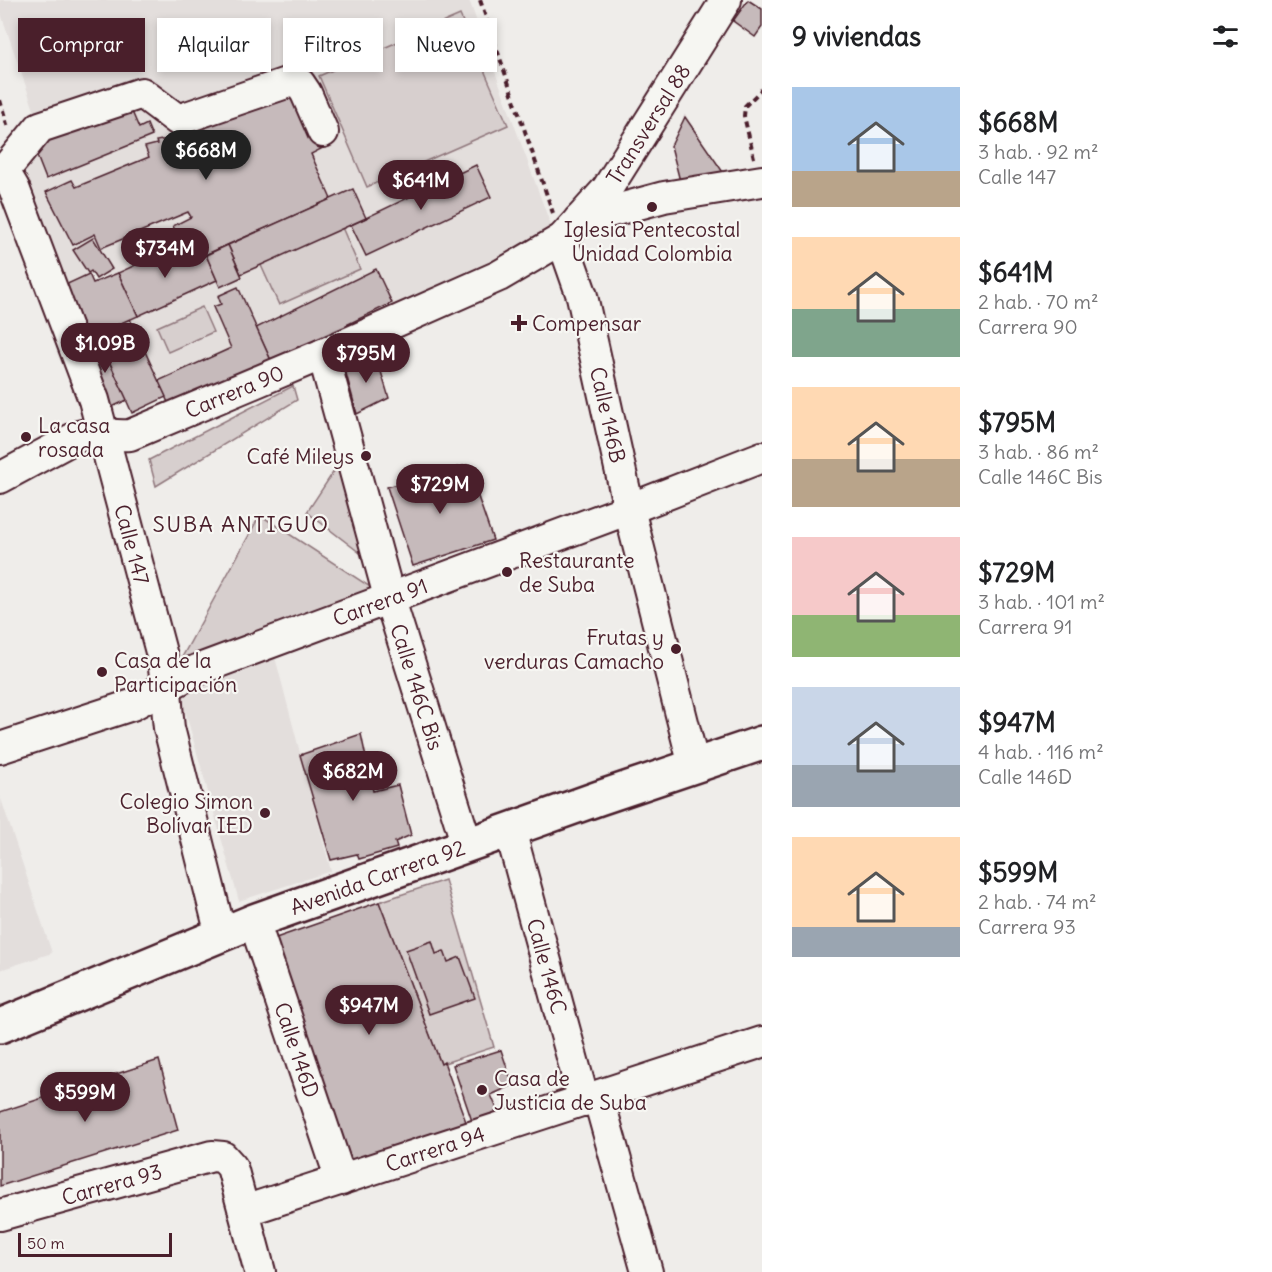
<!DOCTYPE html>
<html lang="es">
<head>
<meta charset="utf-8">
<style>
	body { margin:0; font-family:Delius,sans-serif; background:#f6f6f6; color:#202124; height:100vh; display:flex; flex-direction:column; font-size:22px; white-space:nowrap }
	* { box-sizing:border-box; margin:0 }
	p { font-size:20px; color:#757577 }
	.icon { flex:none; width:33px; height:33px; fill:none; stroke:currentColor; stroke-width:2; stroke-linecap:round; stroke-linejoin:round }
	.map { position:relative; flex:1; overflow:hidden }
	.panel { display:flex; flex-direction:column; background:#fff; width:510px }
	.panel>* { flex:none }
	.top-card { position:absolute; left:18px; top:18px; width:570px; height:54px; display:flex; gap:12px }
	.scale { position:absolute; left:18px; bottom:15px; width:154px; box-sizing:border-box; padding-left:6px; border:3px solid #4a1f2b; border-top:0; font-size:16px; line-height:21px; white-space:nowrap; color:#4a1f2b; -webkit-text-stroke:4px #f6f6f2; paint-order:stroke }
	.price { position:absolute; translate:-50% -51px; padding:0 14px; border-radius:21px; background:#4a1f2b; color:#fff; font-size:20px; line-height:39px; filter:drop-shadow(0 2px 3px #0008) }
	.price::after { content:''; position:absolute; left:50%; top:36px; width:18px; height:14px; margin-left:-9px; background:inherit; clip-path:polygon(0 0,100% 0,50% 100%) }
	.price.active { background:#222; color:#fff }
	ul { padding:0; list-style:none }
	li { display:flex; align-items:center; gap:18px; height:150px; padding:0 30px }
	li span { display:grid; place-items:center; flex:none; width:168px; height:120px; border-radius:0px; color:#555 }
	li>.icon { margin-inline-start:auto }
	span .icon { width:72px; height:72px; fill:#fffc; stroke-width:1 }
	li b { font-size:26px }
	h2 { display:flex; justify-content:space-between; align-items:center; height:72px; padding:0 30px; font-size:26px }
	.pill { padding:0 21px; border-radius:0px; background:#fff; box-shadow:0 3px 9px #0003; font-size:21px; line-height:54px }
	.pill.active { background:#4a1f2b; color:#fff }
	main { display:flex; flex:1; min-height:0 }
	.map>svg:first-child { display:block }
	.built { fill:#e3dedc }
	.green { fill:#d7cfce; stroke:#90777c; stroke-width:1.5 }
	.building { fill:#c6babb; stroke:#4a1f2b; stroke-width:1.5 }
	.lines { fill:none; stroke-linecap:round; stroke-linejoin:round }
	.minor-casing { stroke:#4a1f2b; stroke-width:34 }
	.major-casing { stroke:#4a1f2b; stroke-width:38 }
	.path { stroke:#4a1f2b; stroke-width:4; stroke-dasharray:6 4.5; stroke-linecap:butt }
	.minor { stroke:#f6f6f2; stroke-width:30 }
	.major { stroke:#f6f6f2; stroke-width:33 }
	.poi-dot { fill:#4a1f2b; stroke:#f6f6f2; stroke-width:2 }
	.labels { text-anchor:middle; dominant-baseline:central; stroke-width:4.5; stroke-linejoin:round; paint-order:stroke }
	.street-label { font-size:21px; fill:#4a1f2b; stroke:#f6f6f2 }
	.poi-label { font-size:21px; fill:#4a1f2b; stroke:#f6f6f2; text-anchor:start }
	.neighbourhood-label { font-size:22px; letter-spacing:1.5px; fill:#4a1f2b; stroke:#f6f6f2 }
</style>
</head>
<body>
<main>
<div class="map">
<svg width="762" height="1272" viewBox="0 0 762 1272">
	<rect width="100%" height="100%" fill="#efedea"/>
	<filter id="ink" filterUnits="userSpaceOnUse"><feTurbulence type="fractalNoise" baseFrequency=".0167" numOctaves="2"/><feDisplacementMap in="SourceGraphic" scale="12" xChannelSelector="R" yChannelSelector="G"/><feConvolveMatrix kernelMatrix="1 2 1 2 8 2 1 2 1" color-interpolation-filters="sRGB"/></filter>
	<g filter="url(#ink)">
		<g class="built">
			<polygon points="0,0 469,0 555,237 172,411 102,268 65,285 22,161 44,139 0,11"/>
			<polygon points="275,657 331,871 239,901 184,707 183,695"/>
			<polygon points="0,796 52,953 0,970"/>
		</g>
		<g class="green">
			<polygon points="460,15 508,125 367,187 319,76"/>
			<polygon points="341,225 360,269 279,305 259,261"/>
			<polygon points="202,307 213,332 168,352 157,327"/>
			<polygon points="293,386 297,400 156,486 149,460"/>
			<polygon points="338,465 364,556 307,512"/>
			<polygon points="260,515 378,592 180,661"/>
			<polygon points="445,880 494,1047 441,1064 379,902"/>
		</g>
		<g class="building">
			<polygon points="748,0 762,9 762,27 755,37 733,21"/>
			<polygon points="296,89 323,148 311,154 331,199 189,262 173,226 191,217 188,212 101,248 95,234 73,245 46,192 72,180 76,187 149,157 145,147 157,144 156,141 174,138 171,133"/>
			<polygon points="130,107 139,128 147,124 152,136 46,179 33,146"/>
			<polygon points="685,117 725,175 681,185 671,146"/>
			<polygon points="476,165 491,197 366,256 351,225"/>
			<polygon points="353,189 366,218 241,274 228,245"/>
			<polygon points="93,238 112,269 96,279 91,271 88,273 73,250"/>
			<polygon points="181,244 189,262 206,255 217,280 138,316 118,273"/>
			<polygon points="228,245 242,277 220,287 206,255"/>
			<polygon points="376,269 392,303 346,325 349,331 273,365 256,328"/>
			<polygon points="118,273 138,316 89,338 65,285 89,274 93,283"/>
			<polygon points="238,287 273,365 172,411 158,381 231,348 213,307 221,304 218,296"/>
			<polygon points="130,319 166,397 132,413 97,334"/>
			<polygon points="99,340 127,400 110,408 83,347"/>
			<polygon points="376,355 389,398 357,414 344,366"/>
			<polygon points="467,465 493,540 413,566 387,487"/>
			<polygon points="361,734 373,791 398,785 411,835 395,842 397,848 359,859 357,854 331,860 300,755"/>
			<polygon points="379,902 441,1064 444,1062 469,1130 350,1166 273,939"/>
			<polygon points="432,941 436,954 444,951 448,962 460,957 475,998 429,1014 406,950"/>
			<polygon points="501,1050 513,1085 491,1095 500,1116 473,1124 453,1065"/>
			<polygon points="159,1060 178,1130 0,1186 0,1112"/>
		</g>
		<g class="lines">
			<defs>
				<g id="minor">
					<path id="s1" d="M0,169L4,171L14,188L94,400L162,656C167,680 166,703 169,728L221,935"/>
					<polyline points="4,171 40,127 142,93 178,120 289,82 300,84 306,93 323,132"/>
					<polyline points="579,220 664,197 762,181"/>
					<path id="s2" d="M562,239L582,296L629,509L694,766"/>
					<path id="s3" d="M323,354L390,600L467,845"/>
					<path id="s4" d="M0,478L78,436C99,430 110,437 130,435L323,354L499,276L562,239L607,189L726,0"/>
					<path id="s5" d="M0,748L132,705L197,670L629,509L762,457"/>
					<path id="s6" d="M510,830L584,1101"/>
					<path id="s7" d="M254,921L341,1180"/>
					<polyline points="598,1096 647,1272"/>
					<path id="s8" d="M244,1211L762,1042"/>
					<path id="s9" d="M0,1215L212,1156L223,1157L232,1167L260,1272"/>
				</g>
				<g id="major">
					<path id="s10" d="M0,1026L254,921L599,798L762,743"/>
				</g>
			</defs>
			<use href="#minor" class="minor-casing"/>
			<use href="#major" class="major-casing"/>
			<g class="path">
				<polyline points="480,0 553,213"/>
				<polyline points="0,100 8,128"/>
				<polyline points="754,158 744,116 745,106 762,89"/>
			</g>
			<use href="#minor" class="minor"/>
			<use href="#major" class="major"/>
		</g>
	</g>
	<g class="poi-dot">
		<circle cx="652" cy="207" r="6"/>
		<path d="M516 314h6v6h6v6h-6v6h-6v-6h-6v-6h6z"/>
		<circle cx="26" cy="437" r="6"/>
		<circle cx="366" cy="456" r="6"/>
		<circle cx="507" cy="572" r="6"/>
		<circle cx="676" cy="649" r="6"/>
		<circle cx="102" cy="672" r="6"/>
		<circle cx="265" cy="813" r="6"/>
		<circle cx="482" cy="1090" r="6"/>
	</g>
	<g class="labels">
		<g class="street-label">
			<text stroke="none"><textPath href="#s4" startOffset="760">Transversal 88</textPath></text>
			<text stroke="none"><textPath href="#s4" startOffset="254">Carrera 90</textPath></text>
			<text stroke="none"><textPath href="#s2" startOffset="182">Calle 146B</textPath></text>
			<text stroke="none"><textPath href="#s1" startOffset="400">Calle 147</textPath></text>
			<text stroke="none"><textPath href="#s5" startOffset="408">Carrera 91</textPath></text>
			<text stroke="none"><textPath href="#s3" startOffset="346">Calle 146C Bis</textPath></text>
			<text stroke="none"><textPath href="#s10" startOffset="406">Avenida Carrera 92</textPath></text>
			<text stroke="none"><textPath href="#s6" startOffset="141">Calle 146C</textPath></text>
			<text stroke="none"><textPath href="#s7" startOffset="136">Calle 146D</textPath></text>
			<text stroke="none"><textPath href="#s8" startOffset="201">Carrera 94</textPath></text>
			<text stroke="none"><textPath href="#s9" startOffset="116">Carrera 93</textPath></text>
		</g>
		<g class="poi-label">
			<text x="652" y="229" text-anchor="middle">Iglesia Pentecostal<tspan x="652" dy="24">Unidad Colombia</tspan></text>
			<text x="532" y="323">Compensar</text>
			<text x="38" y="425">La casa<tspan x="38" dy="24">rosada</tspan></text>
			<text x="354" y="456" text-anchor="end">Café Mileys</text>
			<text x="519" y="560">Restaurante<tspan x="519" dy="24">de Suba</tspan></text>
			<text x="664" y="637" text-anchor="end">Frutas y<tspan x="664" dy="24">verduras Camacho</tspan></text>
			<text x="114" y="660">Casa de la<tspan x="114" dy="24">Participación</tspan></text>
			<text x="253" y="801" text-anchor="end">Colegio Simon<tspan x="253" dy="24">Bolívar IED</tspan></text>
			<text x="494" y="1078">Casa de<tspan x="494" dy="24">Justicia de Suba</tspan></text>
		</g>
		<g class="neighbourhood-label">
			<text x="241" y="524">SUBA ANTIGUO</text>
		</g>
	</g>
</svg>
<div class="scale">50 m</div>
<b class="price active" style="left:206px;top:181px">$668M</b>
<b class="price" style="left:421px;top:211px">$641M</b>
<b class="price" style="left:165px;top:279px">$734M</b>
<b class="price" style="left:105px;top:374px">$1.09B</b>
<b class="price" style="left:366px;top:384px">$795M</b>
<b class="price" style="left:440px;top:515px">$729M</b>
<b class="price" style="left:353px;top:802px">$682M</b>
<b class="price" style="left:369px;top:1036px">$947M</b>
<b class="price" style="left:85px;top:1123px">$599M</b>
<div class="top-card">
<a class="pill active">Comprar</a>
<a class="pill">Alquilar</a>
<a class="pill">Filtros</a>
<a class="pill">Nuevo</a>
</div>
</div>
<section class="panel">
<h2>9 viviendas<svg class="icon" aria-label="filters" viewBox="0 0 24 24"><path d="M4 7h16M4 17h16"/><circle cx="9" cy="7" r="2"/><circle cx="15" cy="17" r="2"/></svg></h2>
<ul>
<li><span style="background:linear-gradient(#a9c7e8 70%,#b9a48a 0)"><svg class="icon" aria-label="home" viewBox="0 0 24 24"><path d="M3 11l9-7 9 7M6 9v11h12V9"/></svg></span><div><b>$668M</b><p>3 hab. · 92 m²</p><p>Calle 147</p></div></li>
<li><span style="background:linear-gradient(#ffd9b3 60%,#7fa58c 0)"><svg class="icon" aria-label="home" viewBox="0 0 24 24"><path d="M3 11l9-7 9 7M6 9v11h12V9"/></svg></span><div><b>$641M</b><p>2 hab. · 70 m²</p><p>Carrera 90</p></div></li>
<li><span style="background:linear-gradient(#ffd9b3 60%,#b9a48a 0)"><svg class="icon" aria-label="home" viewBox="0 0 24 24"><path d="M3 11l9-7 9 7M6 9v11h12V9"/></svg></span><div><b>$795M</b><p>3 hab. · 86 m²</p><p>Calle 146C Bis</p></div></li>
<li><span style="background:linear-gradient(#f6c9c9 65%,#8fb573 0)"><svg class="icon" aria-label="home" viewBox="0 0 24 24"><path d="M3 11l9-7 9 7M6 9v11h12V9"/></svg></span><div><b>$729M</b><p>3 hab. · 101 m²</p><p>Carrera 91</p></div></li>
<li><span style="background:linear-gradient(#c9d6e8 65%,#9aa5b1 0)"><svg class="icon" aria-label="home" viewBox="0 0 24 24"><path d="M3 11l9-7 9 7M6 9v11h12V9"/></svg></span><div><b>$947M</b><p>4 hab. · 116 m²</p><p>Calle 146D</p></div></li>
<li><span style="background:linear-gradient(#ffd9b3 75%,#9aa5b1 0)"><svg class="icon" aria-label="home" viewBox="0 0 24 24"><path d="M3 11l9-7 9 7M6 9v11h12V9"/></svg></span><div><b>$599M</b><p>2 hab. · 74 m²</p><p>Carrera 93</p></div></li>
</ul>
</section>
</main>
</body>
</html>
